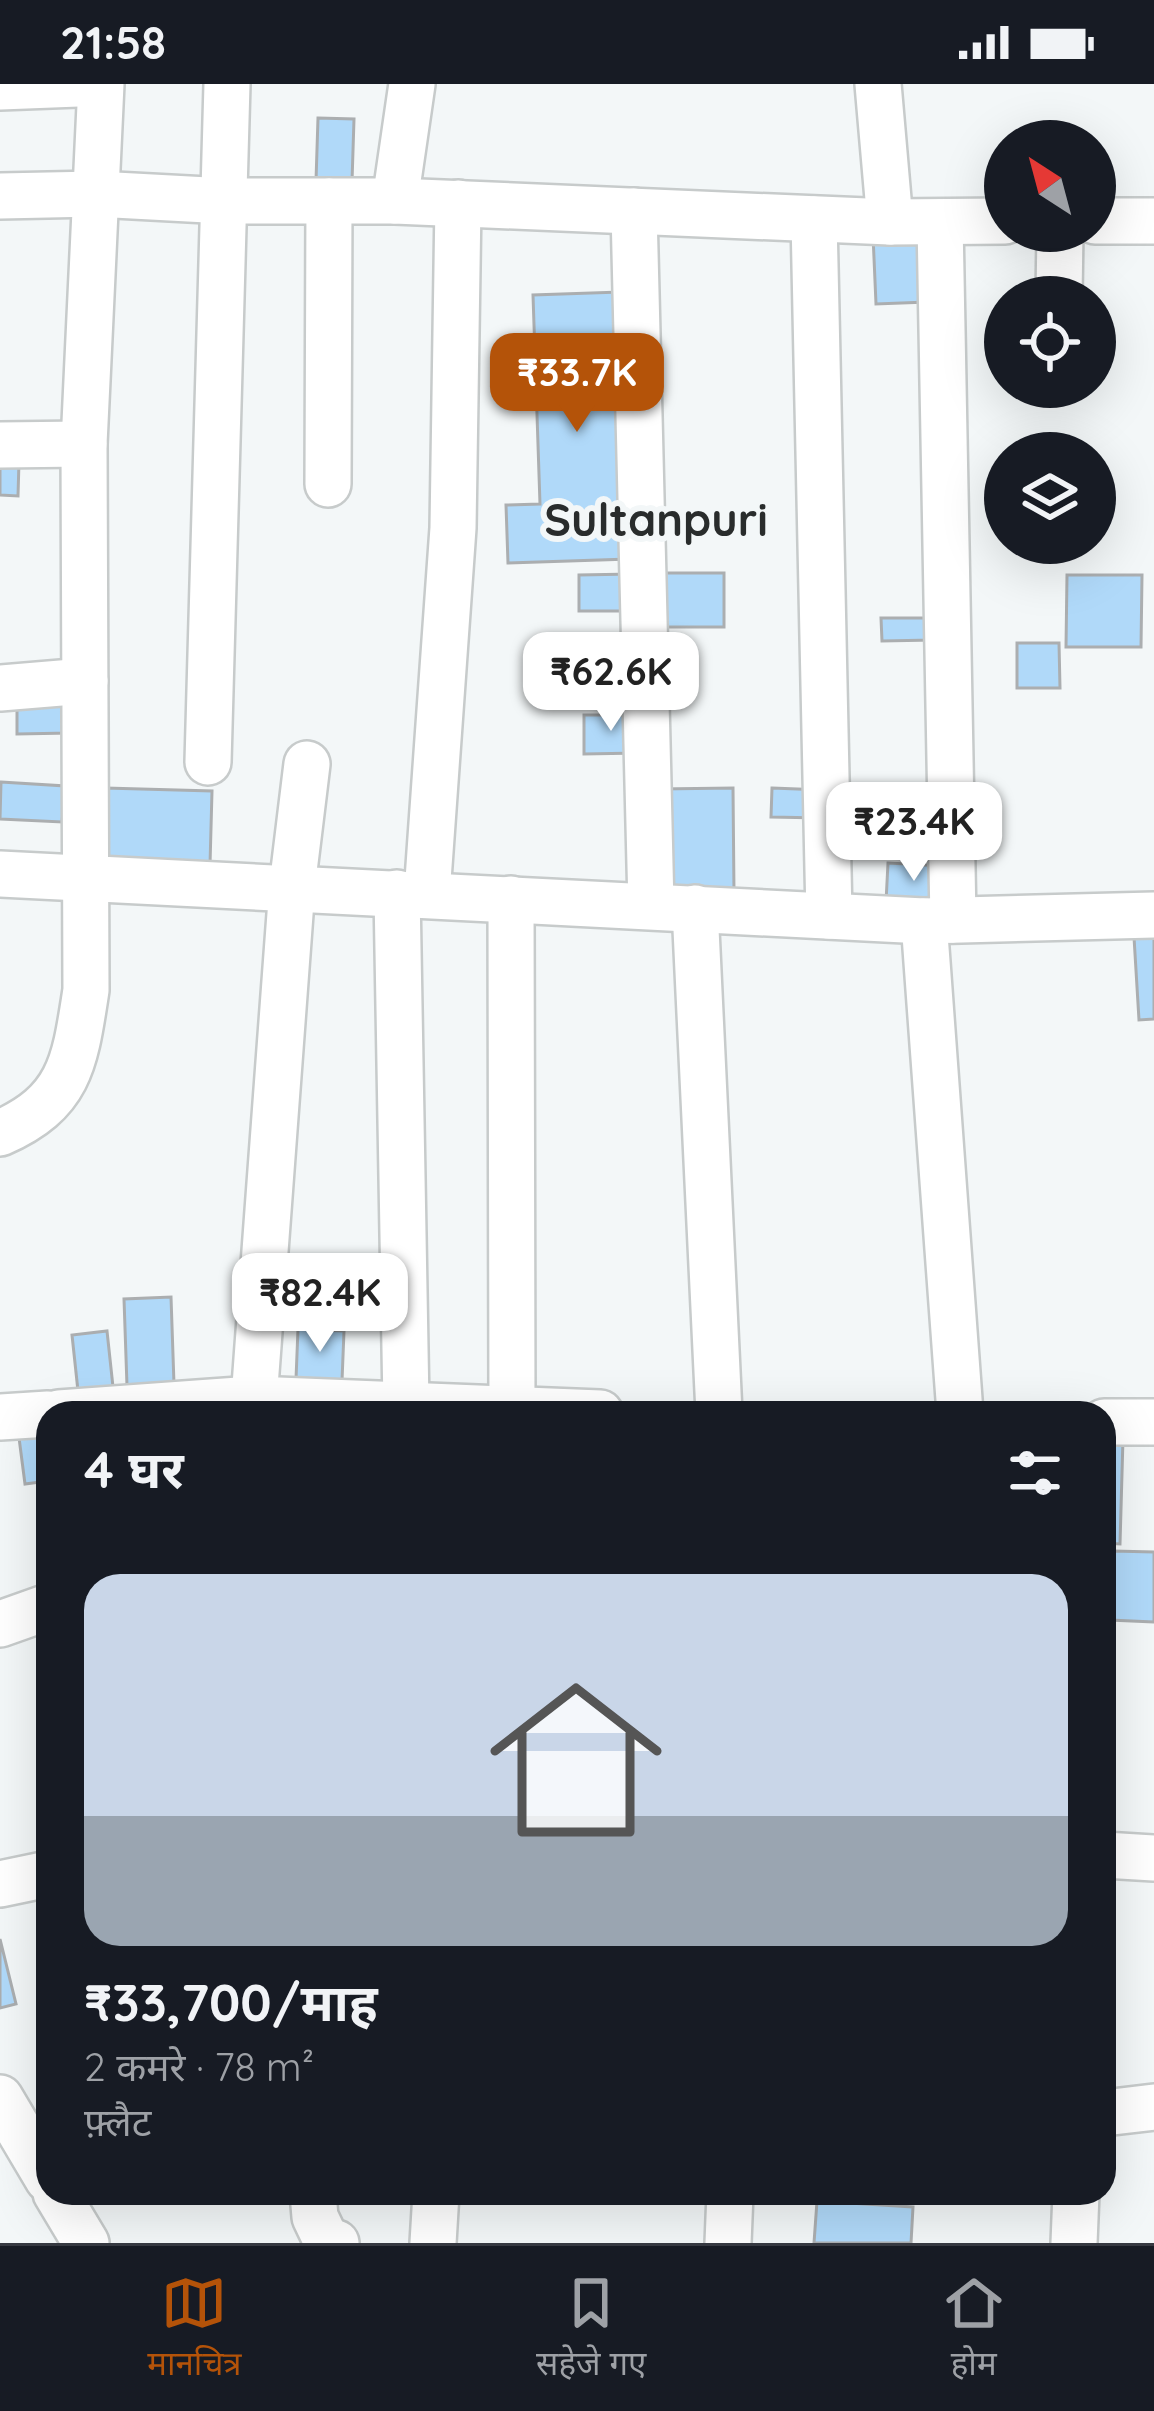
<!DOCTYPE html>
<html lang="hi">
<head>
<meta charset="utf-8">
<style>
	body { margin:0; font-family:Quicksand,"Noto Sans Devanagari",sans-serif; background:#20242c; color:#f1f3f6; height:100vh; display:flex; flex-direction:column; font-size:45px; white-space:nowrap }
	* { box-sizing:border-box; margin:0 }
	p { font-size:39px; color:#9ea1a6 }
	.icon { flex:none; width:66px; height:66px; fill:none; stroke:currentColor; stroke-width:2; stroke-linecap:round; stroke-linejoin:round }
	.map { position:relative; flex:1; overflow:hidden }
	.drawer { position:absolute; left:36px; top:1317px; width:1080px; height:804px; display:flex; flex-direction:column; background:#171b24; border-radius:36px; box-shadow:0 12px 48px #0002 }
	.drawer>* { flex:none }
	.needle { width:78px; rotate:324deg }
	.tools { position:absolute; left:984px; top:36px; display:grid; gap:24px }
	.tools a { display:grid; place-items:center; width:132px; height:132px; border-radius:50%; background:#171b24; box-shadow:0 12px 48px #0002; font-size:60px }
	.price { position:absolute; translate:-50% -102px; padding:0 27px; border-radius:24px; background:#fff; color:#222; font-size:39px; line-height:78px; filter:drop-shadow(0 3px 6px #0008) }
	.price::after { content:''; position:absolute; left:50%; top:72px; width:36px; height:27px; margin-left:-18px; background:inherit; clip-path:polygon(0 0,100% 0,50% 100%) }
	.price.active { background:#b45309; color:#fff }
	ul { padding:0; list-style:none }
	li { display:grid; align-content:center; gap:24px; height:636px; padding:0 48px }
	li span { display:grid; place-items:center; height:372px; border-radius:36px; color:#555 }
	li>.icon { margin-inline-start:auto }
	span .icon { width:216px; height:216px; fill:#fffc; stroke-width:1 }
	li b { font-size:51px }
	h2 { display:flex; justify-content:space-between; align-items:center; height:144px; padding:0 48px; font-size:51px }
	.status { display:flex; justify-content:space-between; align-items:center; height:84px; padding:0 60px; background:#171b24; direction:ltr }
	.status svg { height:33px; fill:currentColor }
	.menu { display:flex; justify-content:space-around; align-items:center; height:168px; border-top:3px solid #363941; background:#171b24; font-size:33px; color:#9ea1a6 }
	.menu a { display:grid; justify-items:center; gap:6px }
	.menu .active { color:#b45309 }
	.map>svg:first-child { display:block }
	.building { fill:#b0d9f9; stroke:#abaeb0; stroke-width:3 }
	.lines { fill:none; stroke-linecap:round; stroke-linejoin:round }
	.minor-casing { stroke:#c7cbcb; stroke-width:50 }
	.minor { stroke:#fff; stroke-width:45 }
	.labels { text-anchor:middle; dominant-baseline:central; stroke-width:12; stroke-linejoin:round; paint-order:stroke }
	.district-label { font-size:45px; font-weight:bold; fill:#292c2c; stroke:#f3f7f8 }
</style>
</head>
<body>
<div class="status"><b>21:58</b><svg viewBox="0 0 49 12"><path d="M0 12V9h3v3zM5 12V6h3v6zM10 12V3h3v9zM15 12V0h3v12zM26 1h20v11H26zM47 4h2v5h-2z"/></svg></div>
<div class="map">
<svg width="1154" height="2159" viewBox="0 0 1154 2159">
	<rect width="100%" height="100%" fill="#f3f7f8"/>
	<g class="building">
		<polygon points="318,34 354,35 352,98 316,97"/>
		<polygon points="924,148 927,218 876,220 873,151"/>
		<polygon points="620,208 629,475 508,479 506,421 540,420 533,211"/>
		<polygon points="0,377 19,377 18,412 0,411"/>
		<rect x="656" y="489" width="68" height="54"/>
		<polygon points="632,490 632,527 579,527 579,491"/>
		<polygon points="1067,491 1142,491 1141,563 1066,563"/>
		<polygon points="881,534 933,534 933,556 882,557"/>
		<polygon points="1017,559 1059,559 1060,604 1017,604"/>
		<polygon points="17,608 70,608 70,649 17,650"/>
		<polygon points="584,631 639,631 639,669 584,670"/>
		<polygon points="1,698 65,702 62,738 0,735"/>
		<polygon points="105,704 212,707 210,781 103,779"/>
		<polygon points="733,704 734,809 660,810 659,705"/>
		<polygon points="772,704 822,706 821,734 771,733"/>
		<polygon points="888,779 943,782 941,821 886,818"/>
		<polygon points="1154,851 1154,935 1139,936 1134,853"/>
		<polygon points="171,1213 174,1300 127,1302 124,1215"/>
		<polygon points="298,1245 344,1247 342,1297 296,1295"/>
		<polygon points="107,1247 113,1303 78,1307 72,1251"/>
		<polygon points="48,1342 48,1397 25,1400 18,1346"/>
		<polygon points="1104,1353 1123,1354 1120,1460 1104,1459"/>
		<polygon points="1113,1467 1154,1468 1154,1538 1110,1536"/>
		<polygon points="0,1855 16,1920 0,1924"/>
		<polygon points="817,2117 913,2123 911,2159 814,2159"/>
	</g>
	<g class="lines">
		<defs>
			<g id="minor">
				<polyline points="878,0 890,138"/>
				<polyline points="0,3 78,0"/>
				<polyline points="0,112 96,110 226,117 395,117 890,138 1005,137"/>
				<polyline points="395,117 412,0"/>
				<polyline points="634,127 651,822"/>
				<polyline points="814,135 829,832"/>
				<polyline points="1095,137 1154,137"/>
				<polyline points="940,138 953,836"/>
				<polyline points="1059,213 1060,147"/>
				<polyline points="0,361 84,360"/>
				<polyline points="328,400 329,117"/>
				<polyline points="0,604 85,597"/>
				<polyline points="208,678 227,0"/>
				<polyline points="0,790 924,837 1154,831"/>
				<polyline points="397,809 406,1321"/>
				<polyline points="427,810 453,444 458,119"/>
				<polyline points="511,815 512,1329"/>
				<polyline points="695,824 719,1329"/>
				<polyline points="924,837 960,1329"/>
				<path d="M0,1049C71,1018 75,977 86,906L84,360L101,0"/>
				<polyline points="59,1329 253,1315 600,1329"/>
				<polyline points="253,1329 292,803 307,680"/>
				<polyline points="0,1333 48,1330"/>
				<polyline points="1104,1338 1154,1338"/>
				<polyline points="0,1540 48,1523"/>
				<polyline points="1104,1771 1154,1774"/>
				<polyline points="0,1800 48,1790"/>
				<polyline points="0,2014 48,2095"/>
				<polyline points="1104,2029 1154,2023"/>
				<polyline points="56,2109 86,2159"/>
				<polyline points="313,2109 315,2133 326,2156 336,2159"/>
				<polyline points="433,2159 436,2109"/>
				<polyline points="728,2159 730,2109"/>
				<polyline points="1074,2159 1076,2109"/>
			</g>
		</defs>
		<use href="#minor" class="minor-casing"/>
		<use href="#minor" class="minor"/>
	</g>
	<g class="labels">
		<g class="district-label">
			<text x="656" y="435">Sultanpuri</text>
		</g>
	</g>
</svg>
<div class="tools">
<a><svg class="needle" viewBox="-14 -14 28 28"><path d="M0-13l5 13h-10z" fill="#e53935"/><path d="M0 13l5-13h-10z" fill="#9ea1a6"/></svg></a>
<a><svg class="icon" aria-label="locate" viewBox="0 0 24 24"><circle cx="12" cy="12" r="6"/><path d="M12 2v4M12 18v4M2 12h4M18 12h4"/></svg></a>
<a><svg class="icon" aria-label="layers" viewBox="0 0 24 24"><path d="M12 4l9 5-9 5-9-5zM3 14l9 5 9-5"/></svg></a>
</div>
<b class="price active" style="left:577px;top:351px">₹33.7K</b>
<b class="price" style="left:611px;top:650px">₹62.6K</b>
<b class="price" style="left:914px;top:800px">₹23.4K</b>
<b class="price" style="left:320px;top:1271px">₹82.4K</b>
<section class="drawer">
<h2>4 घर<svg class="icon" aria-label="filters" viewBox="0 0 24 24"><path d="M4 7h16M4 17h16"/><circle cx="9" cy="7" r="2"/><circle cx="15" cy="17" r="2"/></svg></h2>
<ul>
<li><span style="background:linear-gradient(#c9d6e8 65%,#9aa5b1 0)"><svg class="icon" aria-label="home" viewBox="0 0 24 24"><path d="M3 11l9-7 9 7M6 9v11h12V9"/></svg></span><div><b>₹33,700/माह</b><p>2 कमरे · 78 m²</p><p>फ़्लैट</p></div></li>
</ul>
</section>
</div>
<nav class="menu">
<a class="active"><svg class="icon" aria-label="map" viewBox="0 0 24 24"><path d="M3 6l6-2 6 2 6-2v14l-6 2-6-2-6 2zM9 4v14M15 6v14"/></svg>मानचित्र</a>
<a><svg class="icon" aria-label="saved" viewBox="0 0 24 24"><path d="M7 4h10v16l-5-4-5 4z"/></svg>सहेजे गए</a>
<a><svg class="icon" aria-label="home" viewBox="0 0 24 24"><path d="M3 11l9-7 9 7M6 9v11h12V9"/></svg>होम</a>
</nav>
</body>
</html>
